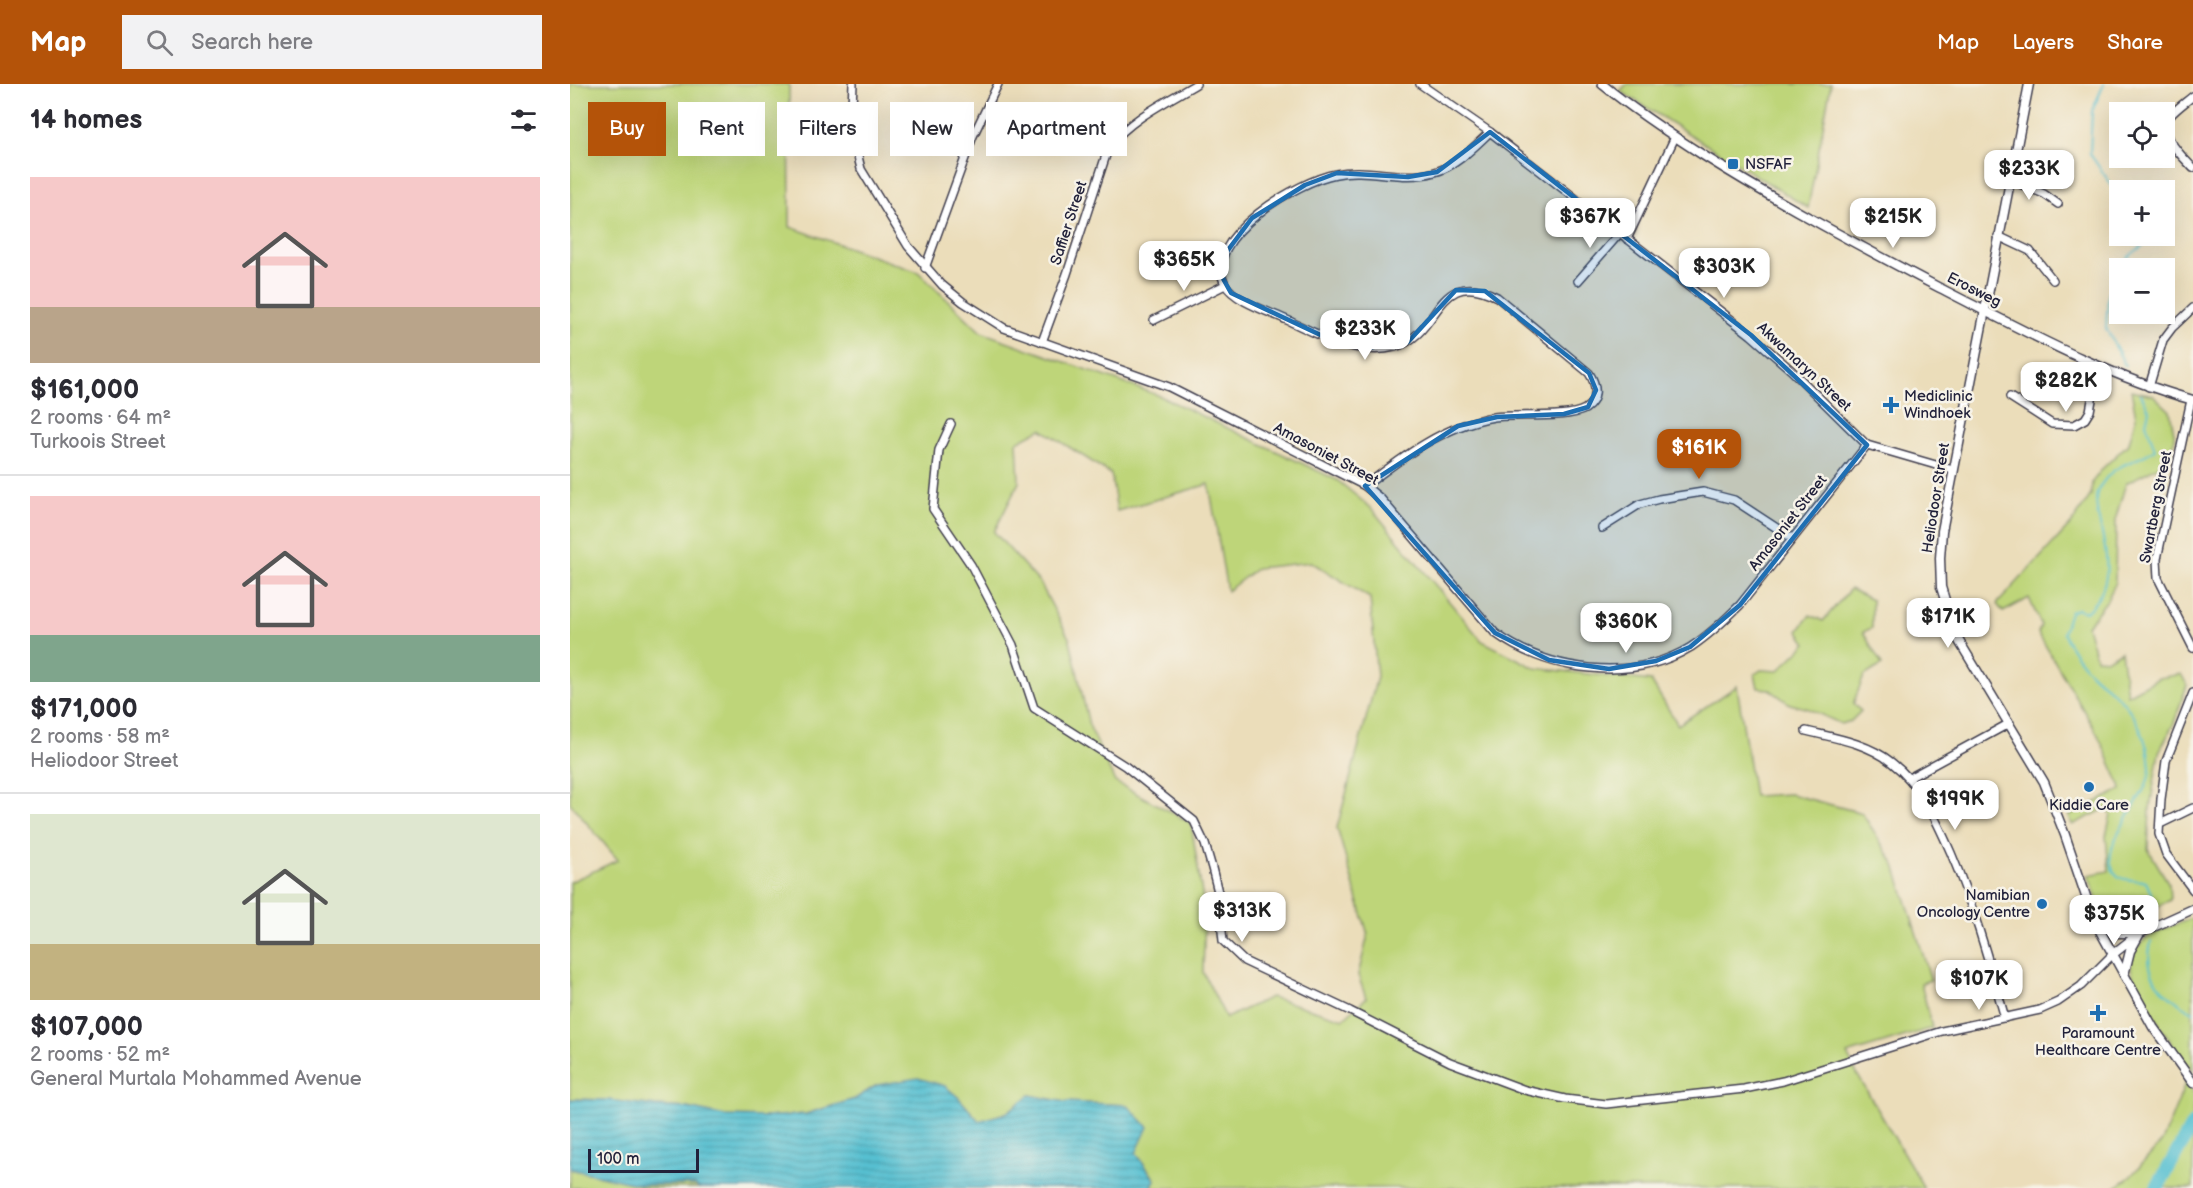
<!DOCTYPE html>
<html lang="en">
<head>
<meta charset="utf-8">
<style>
	body { margin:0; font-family:"Balsamiq Sans",sans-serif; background:#f2f2f3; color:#2b2b33; height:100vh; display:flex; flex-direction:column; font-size:22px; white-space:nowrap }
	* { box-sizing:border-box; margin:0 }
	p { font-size:20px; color:#7c7c81 }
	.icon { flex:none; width:33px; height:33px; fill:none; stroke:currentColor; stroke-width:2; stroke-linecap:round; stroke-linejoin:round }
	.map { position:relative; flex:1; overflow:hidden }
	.drawer { display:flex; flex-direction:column; background:#fff; width:570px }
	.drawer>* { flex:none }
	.banner { position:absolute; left:18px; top:18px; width:570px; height:54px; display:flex; gap:12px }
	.buttons { position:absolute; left:1539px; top:18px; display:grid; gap:12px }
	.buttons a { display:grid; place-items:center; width:66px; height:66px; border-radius:0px; background:#fff; box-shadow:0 6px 24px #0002; font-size:30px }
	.scale { position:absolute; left:18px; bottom:15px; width:111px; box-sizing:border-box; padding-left:6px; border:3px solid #22223b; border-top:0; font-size:16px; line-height:21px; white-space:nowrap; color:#22223b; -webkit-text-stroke:4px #f7f3e8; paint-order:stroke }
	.price { position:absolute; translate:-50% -51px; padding:0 14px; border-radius:12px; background:#fff; color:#222; font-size:20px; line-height:39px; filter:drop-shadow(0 2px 3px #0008) }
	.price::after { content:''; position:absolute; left:50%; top:36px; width:18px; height:14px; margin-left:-9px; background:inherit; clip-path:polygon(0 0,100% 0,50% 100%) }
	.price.active { background:#b45309; color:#fff }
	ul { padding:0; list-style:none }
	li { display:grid; align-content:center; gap:12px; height:318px; padding:0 30px }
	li+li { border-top:2px solid #e1e1e2 }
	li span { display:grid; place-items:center; height:186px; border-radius:0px; color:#555 }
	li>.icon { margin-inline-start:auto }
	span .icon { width:108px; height:108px; fill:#fffc; stroke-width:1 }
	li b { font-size:26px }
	h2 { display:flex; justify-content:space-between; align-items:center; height:72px; padding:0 30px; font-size:26px }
	.chip { padding:0 21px; border-radius:0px; background:#fff; box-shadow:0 6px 24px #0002; font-size:21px; line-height:54px }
	.chip.active { background:#b45309; color:#fff }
	header { display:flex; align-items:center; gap:36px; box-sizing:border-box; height:84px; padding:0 30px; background:#b45309; color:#fff }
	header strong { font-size:28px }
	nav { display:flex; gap:33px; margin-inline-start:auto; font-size:21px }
	.search { width:420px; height:54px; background:#f2f2f3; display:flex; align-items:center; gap:15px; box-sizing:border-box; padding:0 21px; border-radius:0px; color:#7c7c81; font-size:22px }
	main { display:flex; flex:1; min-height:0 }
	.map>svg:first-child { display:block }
	.green { fill:#bed579; stroke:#707c5a; stroke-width:1.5; fill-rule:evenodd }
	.water { fill:url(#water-rules); stroke:#3c7186; stroke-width:1.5 }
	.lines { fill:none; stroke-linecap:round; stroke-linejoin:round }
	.stream { stroke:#56c0d1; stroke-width:2 }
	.river { stroke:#56c0d1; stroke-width:14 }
	.minor-casing { stroke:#403e4e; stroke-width:10 }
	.tertiary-casing { stroke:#403e4e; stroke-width:11 }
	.minor { stroke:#fff; stroke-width:7 }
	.tertiary { stroke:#fff; stroke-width:8 }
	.marked { fill:#1f6fb2; fill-opacity:0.2; stroke:#1f6fb2; stroke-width:4.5; stroke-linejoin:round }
	.poi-dot { fill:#1f6fb2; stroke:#f7f3e8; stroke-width:2 }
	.labels { text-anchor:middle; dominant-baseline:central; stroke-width:5; stroke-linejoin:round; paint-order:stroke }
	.poi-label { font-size:15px; fill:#22223b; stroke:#f7f3e8; text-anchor:start }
	.street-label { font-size:15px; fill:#22223b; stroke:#f7f3e8 }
</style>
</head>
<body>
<header>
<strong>Map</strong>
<div class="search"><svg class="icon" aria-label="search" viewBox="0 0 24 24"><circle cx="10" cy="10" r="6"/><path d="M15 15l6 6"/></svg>Search here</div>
<nav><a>Map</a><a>Layers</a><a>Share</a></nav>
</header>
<main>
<section class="drawer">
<h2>14 homes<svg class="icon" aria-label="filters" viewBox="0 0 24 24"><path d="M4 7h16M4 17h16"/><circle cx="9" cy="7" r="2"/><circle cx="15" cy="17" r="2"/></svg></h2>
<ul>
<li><span style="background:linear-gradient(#f6c9c9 70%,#b9a48a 0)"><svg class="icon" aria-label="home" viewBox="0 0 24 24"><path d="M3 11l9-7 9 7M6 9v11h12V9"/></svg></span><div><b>$161,000</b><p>2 rooms · 64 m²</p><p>Turkoois Street</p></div></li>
<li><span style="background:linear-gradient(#f6c9c9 75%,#7fa58c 0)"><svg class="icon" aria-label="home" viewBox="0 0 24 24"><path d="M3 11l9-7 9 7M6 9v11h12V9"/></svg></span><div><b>$171,000</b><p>2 rooms · 58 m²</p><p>Heliodoor Street</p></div></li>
<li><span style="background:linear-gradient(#dfe7d0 70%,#c2b280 0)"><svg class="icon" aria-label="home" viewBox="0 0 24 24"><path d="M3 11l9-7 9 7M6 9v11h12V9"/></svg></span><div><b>$107,000</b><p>2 rooms · 52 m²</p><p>General Murtala Mohammed Avenue</p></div></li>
</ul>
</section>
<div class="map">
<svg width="1623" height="1104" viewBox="0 0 1623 1104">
	<defs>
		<pattern id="water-rules" width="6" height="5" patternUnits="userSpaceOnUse" patternTransform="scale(1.5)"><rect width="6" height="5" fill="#56c0d1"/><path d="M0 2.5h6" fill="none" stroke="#479cab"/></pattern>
	</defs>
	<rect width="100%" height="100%" fill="#f7f3e8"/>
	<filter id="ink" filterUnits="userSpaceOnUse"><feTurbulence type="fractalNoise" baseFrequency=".0167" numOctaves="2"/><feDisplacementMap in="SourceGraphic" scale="12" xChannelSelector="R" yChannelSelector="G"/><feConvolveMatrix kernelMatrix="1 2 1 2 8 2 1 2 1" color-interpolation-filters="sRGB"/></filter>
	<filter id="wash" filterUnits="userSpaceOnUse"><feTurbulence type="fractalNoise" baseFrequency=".008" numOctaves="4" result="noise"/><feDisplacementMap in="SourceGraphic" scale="24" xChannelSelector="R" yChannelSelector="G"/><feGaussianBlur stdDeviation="1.35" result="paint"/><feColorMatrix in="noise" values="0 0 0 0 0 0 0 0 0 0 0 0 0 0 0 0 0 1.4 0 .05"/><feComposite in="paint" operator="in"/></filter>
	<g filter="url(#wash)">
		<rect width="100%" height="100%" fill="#ebddba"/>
		<g class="green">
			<path d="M0,0H219L220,143L348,188L411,248L590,312L767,396L801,424L912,557L965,584L1081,597L1108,641L1167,602L1184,712L1220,710L1292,729L1325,781L1361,896L1351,899L1362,944L1277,970L1284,985L1354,1104H581L585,1095L566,1069L557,1021L495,1018L460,1011L436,1029L409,1037L388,1013L307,1001L285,1015L235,1030L197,1033L155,1032L117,1024L86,1022L38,1016L0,1015V798L48,776L0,719ZM471,345L541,390L547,427L639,400L657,507L687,484L741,478L800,514L807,593L767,744L798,851L788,891L796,914L773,935L701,913L656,934L633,888L635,829L621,739L545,698L519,641L500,556L470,499L424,448L449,398L447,358Z"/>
			<polygon points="1057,0 1261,0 1238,124 1050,7"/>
			<polygon points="1561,306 1583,311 1600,327 1605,355 1593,380 1556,399 1546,433 1545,500 1537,516 1517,542 1526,574 1538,575 1551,567 1557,611 1589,594 1611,590 1617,601 1604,639 1589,668 1580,724 1578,765 1599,800 1600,816 1556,839 1546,838 1536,832 1529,821 1518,791 1539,787 1536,752 1541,730 1537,724 1502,741 1499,731 1551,706 1550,700 1528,651 1468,549 1471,541 1459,514 1433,528 1427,520 1501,440 1521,411 1522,398 1534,383 1559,359 1566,333"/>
			<polygon points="1280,505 1302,516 1302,544 1293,548 1312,581 1294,592 1283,620 1291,627 1281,637 1271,640 1239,625 1220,620 1199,605 1188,604 1185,590 1191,586 1208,587 1237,559 1228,547 1240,531 1253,537"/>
			<path d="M1623,834V987C1608,969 1560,903 1561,881C1561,872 1569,860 1577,854C1589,845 1609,840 1623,834Z"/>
			<polygon points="1616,998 1623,1008 1623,1104 1544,1104 1560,1093 1592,1058"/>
			<polygon points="0,1085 71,1101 126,1101 129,1104 0,1104"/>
		</g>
		<polygon class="water" points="348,994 375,1002 388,1013 409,1037 436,1029 460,1011 495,1018 557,1021 578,1043 566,1069 585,1096 581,1104 129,1104 125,1101 71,1101 0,1085 0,1015 38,1016 86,1022 117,1024 155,1032 197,1033 236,1030 285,1015 307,1001"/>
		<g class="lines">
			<g class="stream">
				<polyline points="1534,0 1522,27 1520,70 1550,113"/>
				<polyline points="1555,281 1536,244 1538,213 1544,193 1557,174 1576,159 1573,152"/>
				<path d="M1571,310L1579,326L1576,339L1585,365C1571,376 1549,379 1537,393C1534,397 1528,404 1527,409C1525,415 1527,426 1528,432C1536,468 1547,500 1516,528L1507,525L1500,528L1493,549C1500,563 1508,576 1519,587C1526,595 1535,601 1543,608C1565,627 1579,657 1580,685C1580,715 1518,768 1549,793C1555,797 1568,795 1576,798L1581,809L1582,835"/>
				<path d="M1581,858C1572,895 1595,911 1623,928"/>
			</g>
			<polyline class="river" points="1587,1104 1623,1040"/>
		</g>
	</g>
	<g filter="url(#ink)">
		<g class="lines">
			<defs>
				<g id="minor">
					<path d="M283,0L281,43L291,85L338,162L372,201L393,218L434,244L599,303L795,402L811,415L925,549C979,588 1062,599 1121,563C1139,551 1155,536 1170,521L1297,361"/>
					<polyline points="850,0 920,48 1181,251 1221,286 1297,361 1383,386"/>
					<path d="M1623,12C1616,18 1607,24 1601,31C1586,49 1612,72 1623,84"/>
					<polyline points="1440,96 1474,110 1488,120"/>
					<polyline points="1428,152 1460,167 1483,196"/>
					<polyline points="1057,155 1105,53"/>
					<polyline points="355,184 403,52 428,0"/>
					<polyline points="1008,197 1050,149"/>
					<polyline points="584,236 655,201"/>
					<path d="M472,258L497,190L539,62C562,34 596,18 626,0"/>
					<polyline points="1579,303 1593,256 1602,244 1623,224"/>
					<polyline points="1440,313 1482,340 1504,341 1515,335 1520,327 1528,282"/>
					<polyline points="1621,316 1587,475 1588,494 1623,564"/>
					<polyline points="381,340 369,366 363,425 401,481 443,561 464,624 555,682 624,737 635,760 642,784 648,808 653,857 674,877 780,927 880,978 955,1006 995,1015 1036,1020 1174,1005 1213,997 1372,947 1470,926 1488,918 1511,902 1543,870"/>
					<path d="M795,402C834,372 875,341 924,333C947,330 998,335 1015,325C1029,316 1027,301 1019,289L927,213C865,181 872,250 825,263C788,273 750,251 717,236C700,228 664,217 655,200C630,154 730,96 766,90C799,83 832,98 865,88C886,82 904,63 920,48"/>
					<polyline points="1032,444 1070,420 1089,415 1133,408 1164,416 1222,454"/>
					<polyline points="1623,609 1596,677 1591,715 1589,750 1596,770 1623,806"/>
					<path d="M1236,647C1265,654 1297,659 1321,678C1351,701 1366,735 1381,769C1404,823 1419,878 1435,934"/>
					<polyline points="1339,694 1440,639"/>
					<polyline points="1590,740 1623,724"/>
				</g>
				<g id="tertiary">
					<path d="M1032,0C1065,27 1100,50 1136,73C1211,120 1288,161 1366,202C1449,244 1533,291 1623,316"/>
					<polyline points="1459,0 1372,447 1370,474 1371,503 1386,552 1474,698 1495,751 1524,836 1583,943 1623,999"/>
					<polyline points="1527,838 1545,849 1570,849 1560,867 1554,891"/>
					<polyline points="1543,870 1570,849 1623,825"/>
				</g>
			</defs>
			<use href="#minor" class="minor-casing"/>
			<use href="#tertiary" class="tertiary-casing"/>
			<use href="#minor" class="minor"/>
			<use href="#tertiary" class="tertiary"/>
		</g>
	</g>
	<path class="marked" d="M920,48L1181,251L1297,361L1170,521L1120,563L1086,577L1039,585L979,576L925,549L795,402L888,342L927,333L994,330L1018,323L1026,306L1019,289L915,207L886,206L838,258L796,264L759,255L661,209L651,191L652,174L682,134L735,101L767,89L838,93L867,88Z"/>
	<g class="poi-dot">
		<rect x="1157" y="74" width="12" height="12" rx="3"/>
		<path d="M1318 312h6v6h6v6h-6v6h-6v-6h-6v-6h6z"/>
		<circle cx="1519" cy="703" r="6"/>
		<circle cx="1472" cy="820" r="6"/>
		<path d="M1525 920h6v6h6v6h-6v6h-6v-6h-6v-6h6z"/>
	</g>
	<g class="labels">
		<g class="poi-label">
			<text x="1175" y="80">NSFAF</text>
			<text x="1334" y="312">Mediclinic<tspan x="1334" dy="17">Windhoek</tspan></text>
			<text x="1519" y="721" text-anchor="middle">Kiddie Care</text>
			<text x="1460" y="811" text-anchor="end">Namibian<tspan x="1460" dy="17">Oncology Centre</tspan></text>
			<text x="1528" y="949" text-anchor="middle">Paramount<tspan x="1528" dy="17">Healthcare Centre</tspan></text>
		</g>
		<g class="street-label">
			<text transform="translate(499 139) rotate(-72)">Saffier Street</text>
			<text transform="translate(1404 206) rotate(27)">Erosweg</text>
			<text transform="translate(1234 283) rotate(43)">Akwamaryn Street</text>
			<text transform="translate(756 370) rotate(28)">Amasoniet Street</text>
			<text transform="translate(1366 414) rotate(-81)">Heliodoor Street</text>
			<text transform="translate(1586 423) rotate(-79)">Swartberg Street</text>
			<text transform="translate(1218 439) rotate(-52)">Amasoniet Street</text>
		</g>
	</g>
</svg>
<div class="buttons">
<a><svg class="icon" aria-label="locate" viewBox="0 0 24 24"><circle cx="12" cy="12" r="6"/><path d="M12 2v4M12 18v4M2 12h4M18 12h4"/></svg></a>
<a>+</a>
<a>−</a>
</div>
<div class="scale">100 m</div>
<b class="price" style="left:1459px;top:117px">$233K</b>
<b class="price" style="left:1020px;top:165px">$367K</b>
<b class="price" style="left:1323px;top:165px">$215K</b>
<b class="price" style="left:614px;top:208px">$365K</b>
<b class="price" style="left:1154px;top:215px">$303K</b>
<b class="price" style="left:795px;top:277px">$233K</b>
<b class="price" style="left:1496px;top:329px">$282K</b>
<b class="price active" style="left:1129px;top:396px">$161K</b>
<b class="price" style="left:1378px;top:565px">$171K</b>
<b class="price" style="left:1056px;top:570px">$360K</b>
<b class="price" style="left:1385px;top:747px">$199K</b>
<b class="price" style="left:672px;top:859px">$313K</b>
<b class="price" style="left:1544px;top:862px">$375K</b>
<b class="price" style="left:1409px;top:927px">$107K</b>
<div class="banner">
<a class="chip active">Buy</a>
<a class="chip">Rent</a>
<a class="chip">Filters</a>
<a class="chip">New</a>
<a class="chip">Apartment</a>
</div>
</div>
</main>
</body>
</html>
